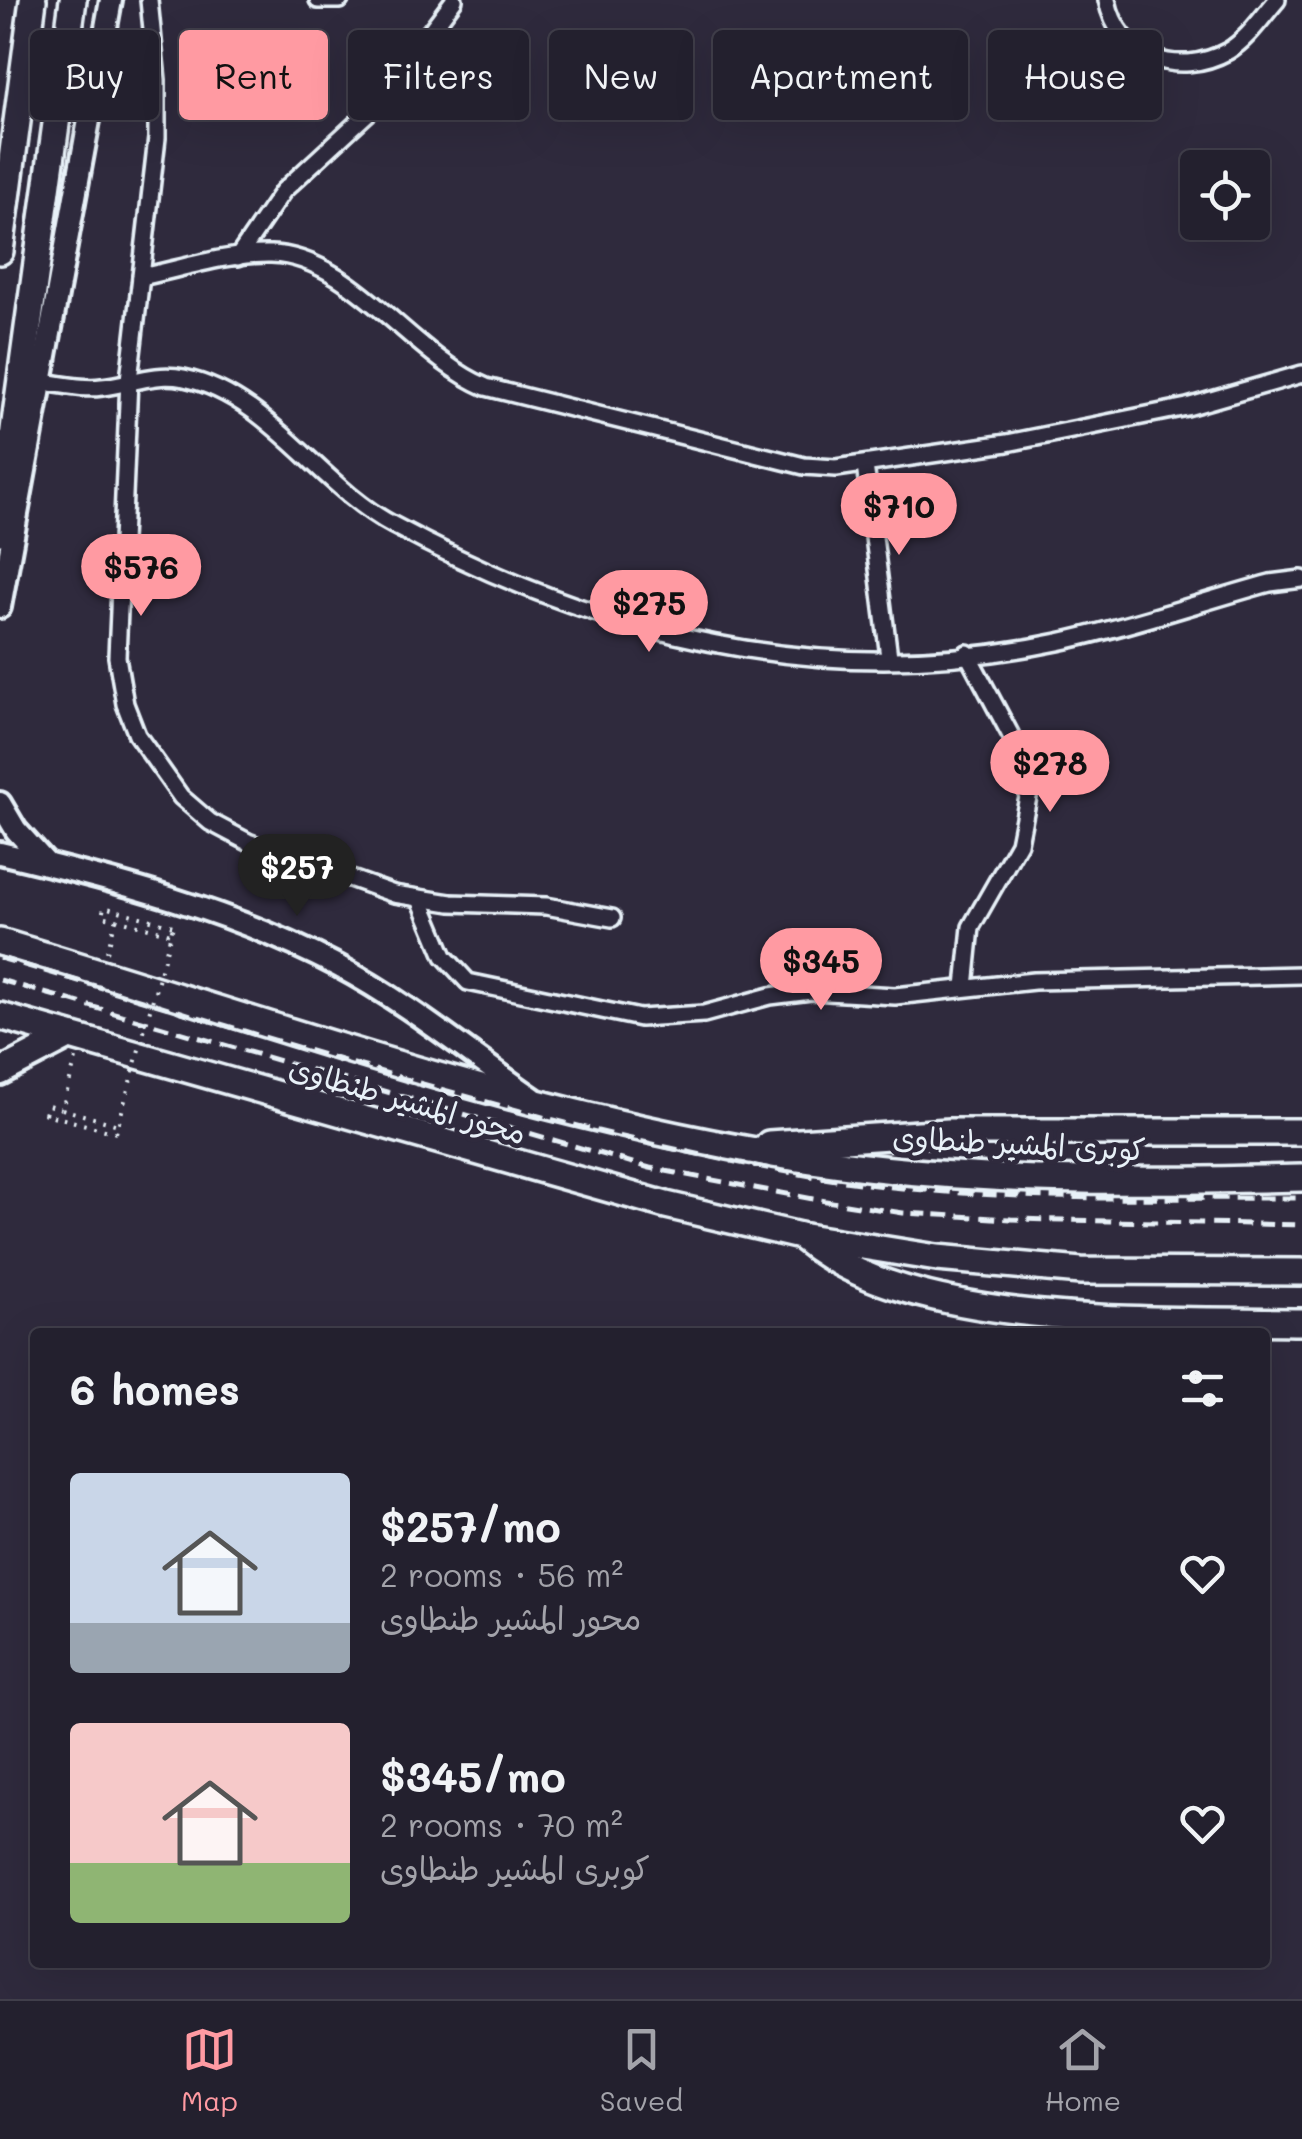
<!DOCTYPE html>
<html lang="en">
<head>
<meta charset="utf-8">
<style>
	body { margin:0; font-family:Mali,"Playpen Sans Arabic",sans-serif; background:#2b2836; color:#f1f3f6; height:100vh; display:flex; flex-direction:column; font-size:38px; white-space:nowrap }
	* { box-sizing:border-box; margin:0 }
	p { font-size:32px; color:#a3a3aa }
	.icon { flex:none; width:55px; height:55px; fill:none; stroke:currentColor; stroke-width:2; stroke-linecap:round; stroke-linejoin:round }
	.map { position:relative; flex:1; overflow:hidden }
	.details { position:absolute; left:30px; top:1328px; width:1240px; height:640px; display:flex; flex-direction:column; background:#23202e; border-radius:10px; box-shadow:0 10px 40px #0002,0 0 0 2px #403e4a }
	.details>* { flex:none }
	.hud { position:absolute; left:30px; top:30px; width:1242px; height:90px; display:flex; gap:20px }
	.fabs { position:absolute; left:1180px; top:150px; display:grid; gap:20px }
	.fabs a { display:grid; place-items:center; width:90px; height:90px; border-radius:10px; background:#23202e; box-shadow:0 10px 40px #0002,0 0 0 2px #403e4a; font-size:50px }
	.price { position:absolute; translate:-50% -85px; padding:0 22px; border-radius:35px; background:#ff9aa2; color:#111; font-size:32px; line-height:65px; filter:drop-shadow(0 2px 5px #0008) }
	.price::after { content:''; position:absolute; left:50%; top:60px; width:30px; height:22px; margin-left:-15px; background:inherit; clip-path:polygon(0 0,100% 0,50% 100%) }
	.price.active { background:#222; color:#fff }
	ul { padding:0; list-style:none }
	li { display:flex; align-items:center; gap:30px; height:250px; padding:0 40px }
	li span { display:grid; place-items:center; flex:none; width:280px; height:200px; border-radius:10px; color:#555 }
	li>.icon { margin-inline-start:auto }
	span .icon { width:120px; height:120px; fill:#fffc; stroke-width:1 }
	li b { font-size:42px }
	h2 { display:flex; justify-content:space-between; align-items:center; height:120px; padding:0 40px; font-size:42px }
	.pill { padding:0 35px; border-radius:10px; background:#23202e; box-shadow:0 10px 40px #0002,0 0 0 2px #403e4a; font-size:35px; line-height:90px }
	.pill.active { background:#ff9aa2; color:#111 }
	.menu { display:flex; justify-content:space-around; align-items:center; height:140px; border-top:2px solid #403e4a; background:#23202e; font-size:28px; color:#a3a3aa }
	.menu a { display:grid; justify-items:center; gap:5px }
	.menu .active { color:#ff9aa2 }
	.map>svg:first-child { display:block }
	.lines { fill:none; stroke-linecap:round; stroke-linejoin:round }
	.minor-casing { stroke:#e8f1f8; stroke-width:22 }
	.tertiary-casing { stroke:#e8f1f8; stroke-width:28 }
	.primary-casing { stroke:#e8f1f8; stroke-width:32 }
	.trunk-casing { stroke:#e8f1f8; stroke-width:32 }
	.path { stroke:#e8f1f8; stroke-width:4; stroke-dasharray:2.5 8; stroke-linecap:butt }
	.minor { stroke:#2f2a3d; stroke-width:15 }
	.tertiary { stroke:#2f2a3d; stroke-width:20 }
	.primary { stroke:#2f2a3d; stroke-width:25 }
	.trunk { stroke:#2f2a3d; stroke-width:25 }
	.rail { stroke:#e8f1f8; stroke-width:5; stroke-dasharray:15 8; stroke-linecap:butt }
	.path-bridge { stroke:#e8f1f8; stroke-width:4; stroke-dasharray:2.5 8; stroke-linecap:butt }
	.labels { text-anchor:middle; dominant-baseline:central; stroke-width:10; stroke-linejoin:round; paint-order:stroke }
	.street-label { font-size:30px; fill:#e8f1f8; stroke:#2f2a3d }
</style>
</head>
<body>
<div class="map">
<svg width="1302" height="1999" viewBox="0 0 1302 1999">
	<rect width="100%" height="100%" fill="#2f2a3d"/>
	<filter id="ink" filterUnits="userSpaceOnUse"><feTurbulence type="fractalNoise" baseFrequency=".01" numOctaves="2"/><feDisplacementMap in="SourceGraphic" scale="20" xChannelSelector="R" yChannelSelector="G"/><feConvolveMatrix kernelMatrix="1 2 1 2 8 2 1 2 1" color-interpolation-filters="sRGB"/></filter>
	<g filter="url(#ink)">
		<g class="lines">
			<defs>
				<g id="minor">
					<polyline points="149,0 157,80 157,138 129,380 117,657 125,704 137,735 181,797 210,822 248,842 394,894 451,903 546,906 612,918"/>
					<polyline points="318,0 340,0"/>
					<path d="M1107,0C1118,57 1177,79 1228,51C1248,39 1262,17 1277,0"/>
					<polyline points="238,257 283,191 371,110 454,0"/>
					<path d="M141,277C183,268 229,253 271,254C351,256 412,356 486,387L804,466L836,468L1007,443L1187,407L1302,374"/>
					<path d="M42,382C62,384 82,390 102,387C131,384 154,372 184,378C269,396 319,486 393,525C601,637 823,691 1058,642C1130,627 1200,602 1270,583L1302,579"/>
					<polyline points="865,465 889,657"/>
					<polyline points="420,899 444,956 468,982 640,1018 704,1014 770,996 811,991 895,996 1034,981 1302,975"/>
					<polyline points="965,987 971,927 1019,843 1029,792 1016,745 967,653"/>
				</g>
				<g id="tertiary">
					<polyline points="0,607 111,0"/>
					<polyline points="0,803 16,830 45,862"/>
					<path d="M0,853C115,880 233,911 338,966C408,1003 469,1054 533,1098"/>
				</g>
				<g id="primary">
					<polyline points="0,251 33,0"/>
					<polyline points="0,532 73,0"/>
				</g>
				<g id="trunk">
					<path d="M0,942C268,1021 532,1119 811,1160C974,1184 1137,1182 1302,1178"/>
					<polyline points="0,1016 666,1205 800,1236 937,1258 1081,1271 1302,1272"/>
					<polyline points="0,1072 69,1036"/>
					<polyline points="769,1144 949,1132 1302,1132"/>
					<path d="M804,1239C914,1331 1164,1319 1302,1322"/>
				</g>
			</defs>
			<use href="#minor" class="minor-casing"/>
			<use href="#tertiary" class="tertiary-casing"/>
			<use href="#primary" class="primary-casing"/>
			<use href="#trunk" class="trunk-casing"/>
			<g class="path">
				<polyline points="116,919 171,934"/>
				<polyline points="107,952 116,919 102,916 104,907 173,926"/>
				<polyline points="76,1059 62,1109 48,1105 45,1114 116,1133"/>
				<polyline points="62,1109 118,1125"/>
			</g>
			<use href="#minor" class="minor"/>
			<use href="#tertiary" class="tertiary"/>
			<use href="#primary" class="primary"/>
			<use href="#trunk" class="trunk"/>
			<g class="rail">
				<path d="M0,958C268,1035 536,1129 811,1176C973,1203 1139,1198 1302,1198"/>
				<polyline points="0,980 650,1168 813,1199 903,1213 1011,1219 1302,1225"/>
			</g>
			<polyline class="path-bridge" points="116,1133 173,926"/>
		</g>
	</g>
	<g class="labels">
		<g class="street-label">
			<text transform="translate(408 1099) rotate(16)">محور المشير طنطاوى</text>
			<text transform="translate(1019 1142) rotate(3)">كوبرى المشير طنطاوى</text>
		</g>
	</g>
</svg>
<div class="fabs">
<a><svg class="icon" aria-label="locate" viewBox="0 0 24 24"><circle cx="12" cy="12" r="6"/><path d="M12 2v4M12 18v4M2 12h4M18 12h4"/></svg></a>
</div>
<b class="price" style="left:899px;top:558px">$710</b>
<b class="price" style="left:141px;top:619px">$576</b>
<b class="price" style="left:649px;top:655px">$275</b>
<b class="price" style="left:1050px;top:815px">$278</b>
<b class="price active" style="left:297px;top:919px">$257</b>
<b class="price" style="left:821px;top:1013px">$345</b>
<div class="hud">
<a class="pill">Buy</a>
<a class="pill active">Rent</a>
<a class="pill">Filters</a>
<a class="pill">New</a>
<a class="pill">Apartment</a>
<a class="pill">House</a>
</div>
<section class="details">
<h2>6 homes<svg class="icon" aria-label="filters" viewBox="0 0 24 24"><path d="M4 7h16M4 17h16"/><circle cx="9" cy="7" r="2"/><circle cx="15" cy="17" r="2"/></svg></h2>
<ul>
<li><span style="background:linear-gradient(#c9d6e8 75%,#9aa5b1 0)"><svg class="icon" aria-label="home" viewBox="0 0 24 24"><path d="M3 11l9-7 9 7M6 9v11h12V9"/></svg></span><div><b>$257/mo</b><p>2 rooms · 56 m²</p><p>محور المشير طنطاوى</p></div><svg class="icon" aria-label="heart" viewBox="0 0 24 24"><path d="M12 20l-8-8c-3-5 5-10 8-4 3-6 11-1 8 4z"/></svg></li>
<li><span style="background:linear-gradient(#f6c9c9 70%,#8fb573 0)"><svg class="icon" aria-label="home" viewBox="0 0 24 24"><path d="M3 11l9-7 9 7M6 9v11h12V9"/></svg></span><div><b>$345/mo</b><p>2 rooms · 70 m²</p><p>كوبرى المشير طنطاوى</p></div><svg class="icon" aria-label="heart" viewBox="0 0 24 24"><path d="M12 20l-8-8c-3-5 5-10 8-4 3-6 11-1 8 4z"/></svg></li>
</ul>
</section>
</div>
<nav class="menu">
<a class="active"><svg class="icon" aria-label="map" viewBox="0 0 24 24"><path d="M3 6l6-2 6 2 6-2v14l-6 2-6-2-6 2zM9 4v14M15 6v14"/></svg>Map</a>
<a><svg class="icon" aria-label="saved" viewBox="0 0 24 24"><path d="M7 4h10v16l-5-4-5 4z"/></svg>Saved</a>
<a><svg class="icon" aria-label="home" viewBox="0 0 24 24"><path d="M3 11l9-7 9 7M6 9v11h12V9"/></svg>Home</a>
</nav>
</body>
</html>
